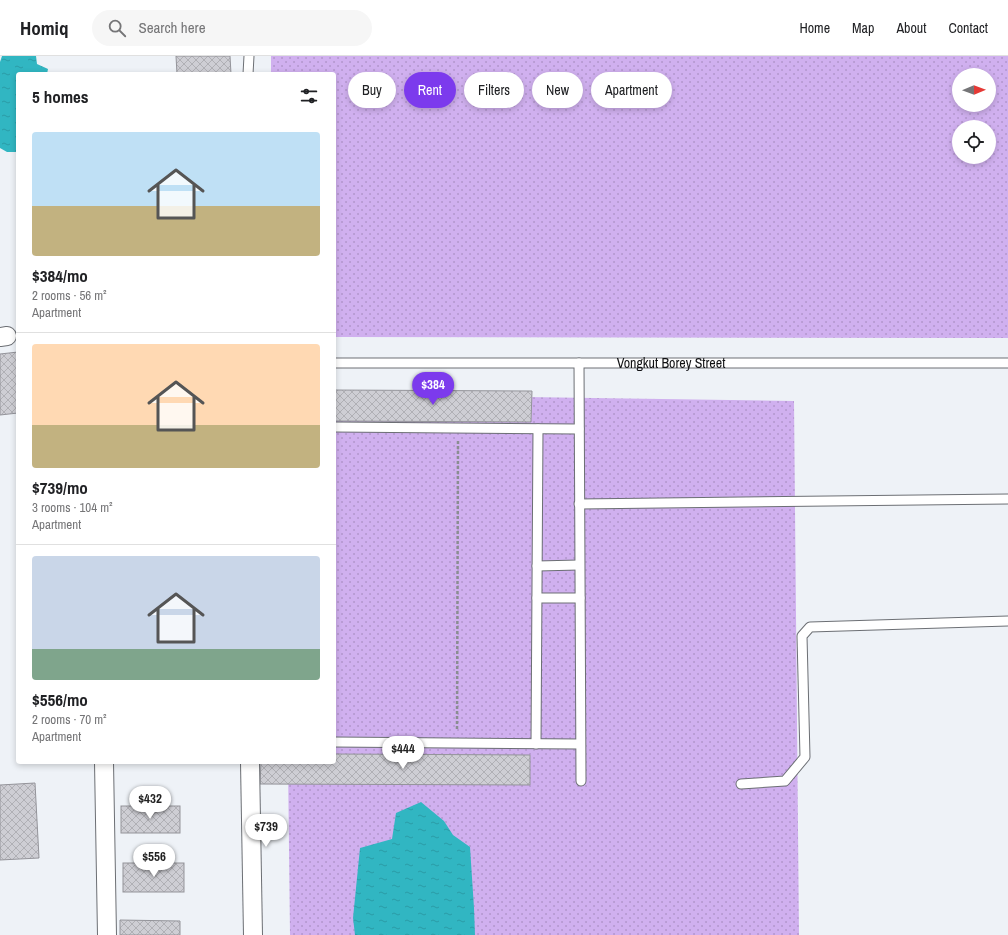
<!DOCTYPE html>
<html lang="en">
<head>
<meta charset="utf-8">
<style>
	body { margin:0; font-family:"Archivo Narrow",sans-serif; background:#f6f6f6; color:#202124; height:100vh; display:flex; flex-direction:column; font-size:15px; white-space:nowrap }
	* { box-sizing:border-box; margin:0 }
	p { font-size:13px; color:#757577 }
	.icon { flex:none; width:22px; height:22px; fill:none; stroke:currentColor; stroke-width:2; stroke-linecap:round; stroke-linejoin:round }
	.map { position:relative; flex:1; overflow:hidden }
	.drawer { position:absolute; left:16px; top:16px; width:320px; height:692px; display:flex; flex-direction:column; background:#fff; border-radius:4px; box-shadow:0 2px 6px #0003 }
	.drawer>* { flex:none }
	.hud { position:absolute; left:348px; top:16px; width:380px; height:36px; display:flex; gap:8px }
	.needle { width:26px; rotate:89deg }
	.tools { position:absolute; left:952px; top:12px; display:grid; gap:8px }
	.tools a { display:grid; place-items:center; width:44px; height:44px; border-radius:50%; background:#fff; box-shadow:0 2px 6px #0003; font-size:20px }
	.price { position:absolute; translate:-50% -34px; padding:0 9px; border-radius:14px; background:#fff; color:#222; font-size:13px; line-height:26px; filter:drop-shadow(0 1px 2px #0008) }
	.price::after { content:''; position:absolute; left:50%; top:24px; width:12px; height:9px; margin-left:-6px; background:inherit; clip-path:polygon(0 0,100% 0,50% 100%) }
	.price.on { background:#7c3aed; color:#fff }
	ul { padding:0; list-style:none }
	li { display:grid; align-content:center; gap:8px; height:212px; padding:0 16px }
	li+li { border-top:1px solid #e0e0e0 }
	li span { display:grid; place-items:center; height:124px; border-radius:4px; color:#555 }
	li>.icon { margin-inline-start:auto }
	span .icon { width:72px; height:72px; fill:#fffc; stroke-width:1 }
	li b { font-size:17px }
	h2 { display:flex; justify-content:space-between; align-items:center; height:48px; padding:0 16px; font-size:17px }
	.chip { padding:0 14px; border-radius:18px; background:#fff; box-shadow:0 2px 6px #0003; font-size:14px; line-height:36px }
	.chip.on { background:#7c3aed; color:#fff }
	header { display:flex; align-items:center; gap:24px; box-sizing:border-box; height:56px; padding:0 20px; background:#fff; border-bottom:1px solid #e0e0e0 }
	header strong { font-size:19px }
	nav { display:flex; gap:22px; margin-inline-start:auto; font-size:14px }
	.search { width:280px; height:36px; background:#f6f6f6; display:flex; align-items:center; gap:10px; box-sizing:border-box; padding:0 14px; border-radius:22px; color:#757577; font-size:15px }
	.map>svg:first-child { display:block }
	.grass { fill:url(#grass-dots); fill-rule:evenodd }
	.water { fill:url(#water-ripples) }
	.building { fill:url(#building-cross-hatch); stroke:#94949a }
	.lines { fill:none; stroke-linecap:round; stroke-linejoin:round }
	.service-casing { stroke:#6c6f74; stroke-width:11 }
	.minor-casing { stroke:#6c6f74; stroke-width:20 }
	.path { stroke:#8a8d91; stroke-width:2.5; stroke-dasharray:3 2; stroke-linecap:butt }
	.service { stroke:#fff; stroke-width:9 }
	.minor { stroke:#fff; stroke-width:18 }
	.labels { text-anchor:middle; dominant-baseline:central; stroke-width:4; stroke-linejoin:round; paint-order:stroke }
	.street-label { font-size:14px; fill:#101113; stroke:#fff }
</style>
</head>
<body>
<header>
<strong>Homiq</strong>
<div class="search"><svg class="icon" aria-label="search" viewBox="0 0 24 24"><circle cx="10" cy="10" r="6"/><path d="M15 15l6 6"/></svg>Search here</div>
<nav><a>Home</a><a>Map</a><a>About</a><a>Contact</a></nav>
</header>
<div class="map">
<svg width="1008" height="879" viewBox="0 0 1008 879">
	<defs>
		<pattern id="grass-dots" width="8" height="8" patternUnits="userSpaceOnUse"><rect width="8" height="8" fill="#d0b0ef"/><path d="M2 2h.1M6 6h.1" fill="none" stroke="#b296cc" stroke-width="1.8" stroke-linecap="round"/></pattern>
		<pattern id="water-ripples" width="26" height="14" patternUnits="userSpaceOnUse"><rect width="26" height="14" fill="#31b6c2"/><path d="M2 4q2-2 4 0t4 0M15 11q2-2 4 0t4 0" fill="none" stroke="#2a9ba6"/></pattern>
		<pattern id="building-cross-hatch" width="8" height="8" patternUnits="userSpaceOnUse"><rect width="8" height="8" fill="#ceced4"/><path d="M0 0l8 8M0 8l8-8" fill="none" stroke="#b0b0b5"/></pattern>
	</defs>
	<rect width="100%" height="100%" fill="#eef2f7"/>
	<g class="grass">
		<path d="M271,0H1008V282L334,281V18H271ZM959,19H989V49H959ZM959,71H989V101H959Z"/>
		<polygon points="334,338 794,345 799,879 290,879 288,706 334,706"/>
	</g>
	<g class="water">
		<polygon points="2,0 36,0 37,8 48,13 47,18 18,18 18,96 7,96 0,92 0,6"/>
		<polygon points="421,746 444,765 453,779 470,791 474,852 475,879 355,879 353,862 360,792 392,783 396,757"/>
	</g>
	<g class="building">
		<polygon points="176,0 230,0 231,18 177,18"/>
		<polygon points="18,296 18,357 0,359 0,298"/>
		<polygon points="334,334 532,335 531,366 334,365"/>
		<polygon points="334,698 530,699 530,729 260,728 261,706 334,706"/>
		<polygon points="35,727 39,802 0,804 0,729"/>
		<rect x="121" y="750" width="59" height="27"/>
		<rect x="123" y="807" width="61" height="29"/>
		<polygon points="120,864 180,865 180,879 120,879"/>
	</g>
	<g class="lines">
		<defs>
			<g id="service">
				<polyline points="248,18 249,0"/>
				<path id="s1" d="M334,307H1008"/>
				<polyline points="579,307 581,725"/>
				<polyline points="334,371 579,373"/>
				<polyline points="579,448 1008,443"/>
				<polyline points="537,510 579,509"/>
				<polyline points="537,542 580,542"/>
				<polyline points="334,686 580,688"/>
				<polyline points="536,688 538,373"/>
				<polyline points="741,728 785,725 805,701 802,580 810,571 1008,565"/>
			</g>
			<g id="minor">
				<polyline points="0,281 7,280"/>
				<polyline points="104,706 107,879"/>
				<polyline points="250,706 253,879"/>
			</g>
		</defs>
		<use href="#service" class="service-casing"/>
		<use href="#minor" class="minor-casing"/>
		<polyline class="path" points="457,673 458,384"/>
		<use href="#service" class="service"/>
		<use href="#minor" class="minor"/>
	</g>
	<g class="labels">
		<g class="street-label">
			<text stroke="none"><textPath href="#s1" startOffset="337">Vongkut Borey Street</textPath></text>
		</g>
	</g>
</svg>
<div class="tools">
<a><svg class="needle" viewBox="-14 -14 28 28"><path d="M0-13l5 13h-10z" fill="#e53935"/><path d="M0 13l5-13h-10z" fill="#757577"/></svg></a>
<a><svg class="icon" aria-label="locate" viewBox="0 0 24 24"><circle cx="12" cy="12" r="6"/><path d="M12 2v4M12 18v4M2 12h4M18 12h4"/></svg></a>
</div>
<b class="price on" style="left:433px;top:350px">$384</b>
<b class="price" style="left:403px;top:714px">$444</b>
<b class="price" style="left:150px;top:764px">$432</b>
<b class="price" style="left:266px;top:792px">$739</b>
<b class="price" style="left:154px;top:822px">$556</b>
<div class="hud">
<a class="chip">Buy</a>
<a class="chip on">Rent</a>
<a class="chip">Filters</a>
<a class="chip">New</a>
<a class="chip">Apartment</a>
</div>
<section class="drawer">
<h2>5 homes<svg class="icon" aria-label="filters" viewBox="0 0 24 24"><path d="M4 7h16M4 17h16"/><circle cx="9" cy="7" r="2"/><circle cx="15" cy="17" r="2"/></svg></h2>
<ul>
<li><span style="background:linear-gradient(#bfe0f5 60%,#c2b280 0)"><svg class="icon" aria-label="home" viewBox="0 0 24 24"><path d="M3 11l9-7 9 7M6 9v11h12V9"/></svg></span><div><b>$384/mo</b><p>2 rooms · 56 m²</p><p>Apartment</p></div></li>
<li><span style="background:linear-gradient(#ffd9b3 65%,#c2b280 0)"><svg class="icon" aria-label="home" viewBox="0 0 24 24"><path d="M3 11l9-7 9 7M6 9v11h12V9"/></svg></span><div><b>$739/mo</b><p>3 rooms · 104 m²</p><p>Apartment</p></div></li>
<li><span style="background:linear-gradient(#c9d6e8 75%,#7fa58c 0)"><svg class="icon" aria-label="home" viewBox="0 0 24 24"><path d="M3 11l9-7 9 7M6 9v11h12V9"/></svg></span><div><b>$556/mo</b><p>2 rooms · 70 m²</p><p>Apartment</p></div></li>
</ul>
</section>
</div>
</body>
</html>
